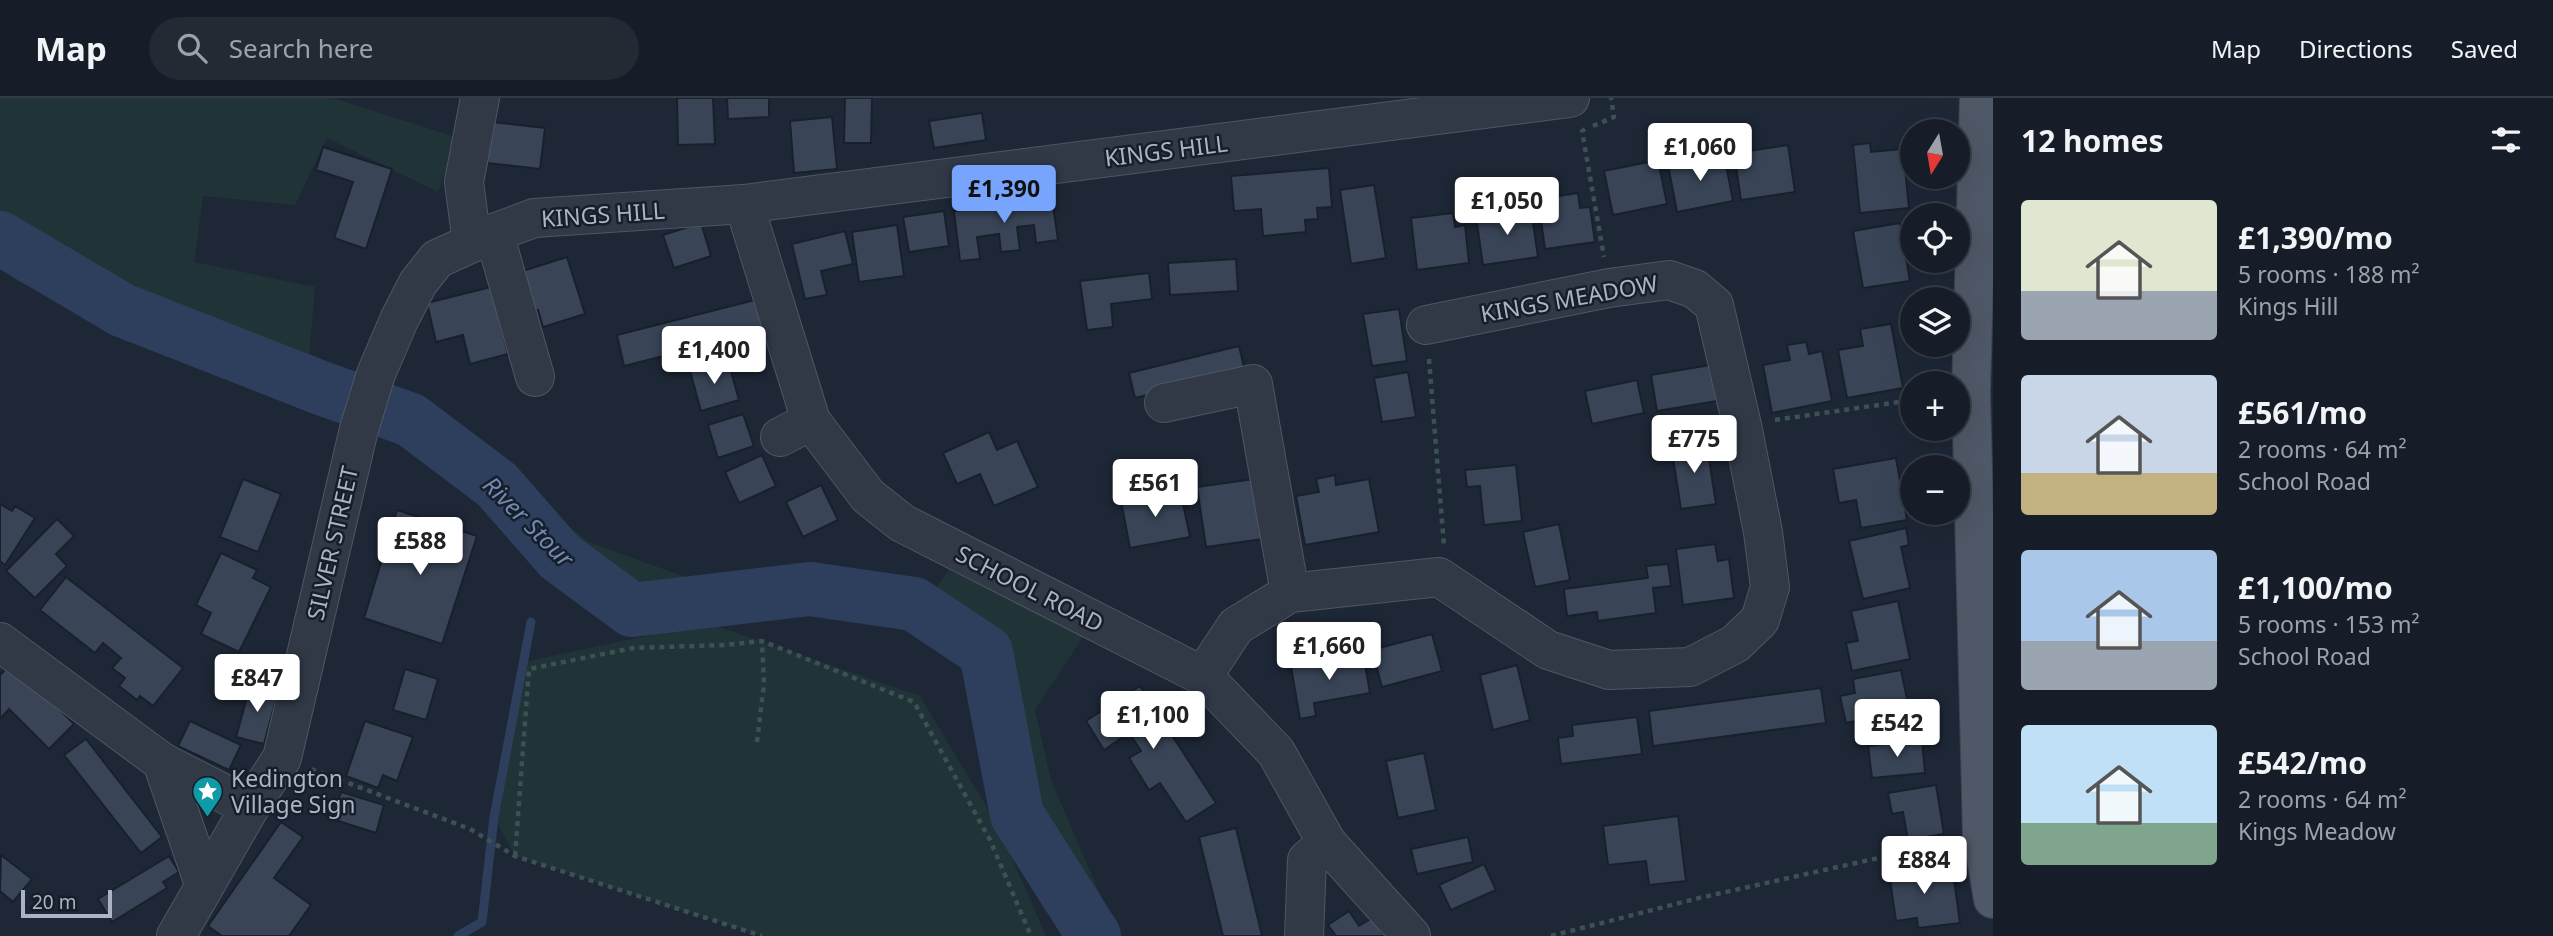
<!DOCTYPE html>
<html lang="en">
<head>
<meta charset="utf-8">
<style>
	body { margin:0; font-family:"Noto Sans",sans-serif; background:#232a34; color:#f1f3f6; height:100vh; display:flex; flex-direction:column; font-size:26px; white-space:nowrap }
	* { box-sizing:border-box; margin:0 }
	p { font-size:23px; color:#9ea2a8 }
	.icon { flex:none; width:38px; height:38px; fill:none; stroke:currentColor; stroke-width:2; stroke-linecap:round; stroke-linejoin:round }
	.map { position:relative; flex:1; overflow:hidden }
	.sheet { display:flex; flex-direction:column; background:#161d28; width:560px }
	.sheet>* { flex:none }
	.needle { width:46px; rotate:191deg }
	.fabs { position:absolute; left:1900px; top:21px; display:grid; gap:14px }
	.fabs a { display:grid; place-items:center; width:70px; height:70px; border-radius:50%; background:#161d28; box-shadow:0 7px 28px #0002,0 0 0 2px #353b45; font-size:35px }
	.scale { position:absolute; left:21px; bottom:18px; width:91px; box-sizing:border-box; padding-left:7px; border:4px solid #abb3c4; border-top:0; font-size:19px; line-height:24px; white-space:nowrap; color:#abb3c4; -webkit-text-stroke:5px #171e2b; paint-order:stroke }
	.price { position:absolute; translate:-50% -60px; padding:0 16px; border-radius:7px; background:#fff; color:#222; font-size:23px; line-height:46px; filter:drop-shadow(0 2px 4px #0008) }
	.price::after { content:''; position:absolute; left:50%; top:42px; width:21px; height:16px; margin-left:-10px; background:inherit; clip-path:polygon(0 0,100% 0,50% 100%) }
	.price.on { background:#77a4fd; color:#111 }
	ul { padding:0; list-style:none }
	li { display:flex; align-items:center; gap:21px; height:175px; padding:0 28px }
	li span { display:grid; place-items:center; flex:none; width:196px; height:140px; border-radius:7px; color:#555 }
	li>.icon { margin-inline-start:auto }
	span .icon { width:84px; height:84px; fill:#fffc; stroke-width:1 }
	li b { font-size:30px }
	h2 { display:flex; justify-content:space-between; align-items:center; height:84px; padding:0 28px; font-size:30px }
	header { display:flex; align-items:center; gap:42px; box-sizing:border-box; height:98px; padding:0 35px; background:#161d28; border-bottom:2px solid #353b45 }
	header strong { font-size:33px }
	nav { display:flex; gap:38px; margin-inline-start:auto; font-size:24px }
	.search { width:490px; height:63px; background:#232a34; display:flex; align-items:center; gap:18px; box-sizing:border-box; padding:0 24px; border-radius:38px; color:#9ea2a8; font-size:26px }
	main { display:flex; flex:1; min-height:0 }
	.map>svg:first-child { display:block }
	.green { fill:#203437 }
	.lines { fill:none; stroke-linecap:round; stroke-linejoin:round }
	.stream { stroke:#2e3f5d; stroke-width:9 }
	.river { stroke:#2e3f5d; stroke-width:54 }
	.building { fill:#394557; stroke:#19202d; stroke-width:2 }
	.minor-casing { stroke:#4f5665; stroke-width:40 }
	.major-casing { stroke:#3b4250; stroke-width:40 }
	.path { stroke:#3d5155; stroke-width:4.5; stroke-dasharray:5 5; stroke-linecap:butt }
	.minor { stroke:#313947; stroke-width:38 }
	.major { stroke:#4f5867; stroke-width:38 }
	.labels { text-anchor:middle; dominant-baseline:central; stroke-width:5; stroke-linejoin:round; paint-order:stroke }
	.street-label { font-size:23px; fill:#abb3c4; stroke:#171e2b }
	.poi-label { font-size:23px; fill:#abb3c4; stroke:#171e2b; text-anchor:start }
	.water-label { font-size:24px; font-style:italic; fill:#7188af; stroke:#171e2b }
</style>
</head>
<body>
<header>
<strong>Map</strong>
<div class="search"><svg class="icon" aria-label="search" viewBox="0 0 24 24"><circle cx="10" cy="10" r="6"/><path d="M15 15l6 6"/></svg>Search here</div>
<nav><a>Map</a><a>Directions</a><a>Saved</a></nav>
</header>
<main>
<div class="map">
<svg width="1993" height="838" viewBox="0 0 1993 838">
	<rect width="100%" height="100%" fill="#1e2736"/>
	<g class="green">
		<polygon points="0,0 332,0 459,40 438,94 327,40 295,107 203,98 194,164 315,189 309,258 361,277 348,319 320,301 118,230 17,183 0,170"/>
		<polygon points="385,294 437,328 589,444 688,480 793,472 932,495 949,472 1083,539 1035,612 1051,682 1118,838 1083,838 1082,832 1006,719 972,575 936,537 890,517 812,505 679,525 627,523 571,501 540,454 506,415 398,339 378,329"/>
		<polygon points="707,525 920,598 997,726 1046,838 762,838 515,758 494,719 524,564"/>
	</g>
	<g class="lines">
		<polyline class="stream" points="458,838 482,824 494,719 531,524"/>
		<polyline class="river" points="0,140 122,212 321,290 411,322 497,387 560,459 632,512 810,491 914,506 986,554 1017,717 1094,838"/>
	</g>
	<g class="building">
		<polygon points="677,0 713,0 715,46 678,47"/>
		<polygon points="727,0 769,0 769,19 728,21"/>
		<polygon points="845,0 872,0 871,45 844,45"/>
		<polygon points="982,15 986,42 934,50 929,23"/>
		<polygon points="832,19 837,71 794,75 790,23"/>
		<polygon points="492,24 545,30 540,71 487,65"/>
		<polygon points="1870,45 1871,54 1903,51 1909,110 1860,115 1853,47"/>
		<polygon points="1788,47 1795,94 1741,102 1734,55"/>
		<polygon points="323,49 392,71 366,151 334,140 353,84 316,72"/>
		<polygon points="1724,56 1733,103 1677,114 1668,67"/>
		<polygon points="1658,62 1667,106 1613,117 1604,73"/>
		<polygon points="1329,70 1332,109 1317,110 1318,121 1305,122 1306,134 1263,138 1261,111 1234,113 1231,78"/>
		<polygon points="1374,87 1386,160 1351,166 1340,92"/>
		<polygon points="1578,95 1580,110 1590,109 1595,144 1545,151 1538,101"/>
		<polygon points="1052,100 1058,142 1036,145 1034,127 1017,129 1020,152 1001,154 999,136 977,139 980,161 960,163 954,113"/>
		<polygon points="1531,111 1538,159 1483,167 1476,119"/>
		<polygon points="944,113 949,148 909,154 903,119"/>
		<polygon points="1453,115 1455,129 1465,127 1469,165 1417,172 1411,120"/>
		<polygon points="701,125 711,158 674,170 663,137"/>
		<polygon points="1900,125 1910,183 1863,190 1853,133"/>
		<polygon points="897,127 904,178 859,184 852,134"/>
		<polygon points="845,133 853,166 821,173 827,197 805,201 792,146"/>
		<polygon points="567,159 585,216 543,229 538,212 519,217 507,178"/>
		<polygon points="1236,161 1238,193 1170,197 1168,165"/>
		<polygon points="1149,175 1152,201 1111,206 1113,229 1087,232 1080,183"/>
		<polygon points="491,189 508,256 470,266 463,237 436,244 427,205"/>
		<polygon points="755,202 763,233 624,268 617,237"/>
		<polygon points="1399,211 1407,263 1372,268 1363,216"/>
		<polygon points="1891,226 1903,290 1847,300 1838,252 1863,248 1860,231"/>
		<polygon points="1806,244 1809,256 1822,253 1832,303 1772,315 1763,267 1790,262 1787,247"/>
		<polygon points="1239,248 1245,273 1135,300 1129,275"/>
		<polygon points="728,263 739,302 701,313 690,273"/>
		<polygon points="1716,266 1723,302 1657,313 1651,277"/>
		<polygon points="1408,274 1416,319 1382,324 1374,280"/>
		<polygon points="1637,282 1644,315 1592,326 1585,293"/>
		<polygon points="743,316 754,348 718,360 708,327"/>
		<polygon points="989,334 997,352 1017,343 1038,389 994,408 980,376 957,386 943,355"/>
		<polygon points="1706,342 1716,406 1681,411 1671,347"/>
		<polygon points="762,357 776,388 739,405 725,374"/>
		<polygon points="1896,360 1907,422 1861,430 1856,402 1839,405 1833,371"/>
		<polygon points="1516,367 1522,423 1484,427 1480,388 1467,389 1465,372"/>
		<polygon points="1335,377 1336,387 1369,381 1379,434 1305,447 1296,398 1319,394 1316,381"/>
		<polygon points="243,381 281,396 258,454 220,439"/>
		<polygon points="1254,381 1263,441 1206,449 1197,389"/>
		<polygon points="821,387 838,422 803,439 786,404"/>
		<polygon points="1180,392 1190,439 1130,450 1121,403"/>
		<polygon points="0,406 12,413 15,408 35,420 5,467 0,463"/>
		<polygon points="397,412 477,438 442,546 364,520"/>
		<polygon points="57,421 74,438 56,456 67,468 35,500 6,473"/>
		<polygon points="1559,426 1570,482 1535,489 1523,434"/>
		<polygon points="1906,430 1909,447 1901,449 1910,490 1863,501 1849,443"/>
		<polygon points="1715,446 1718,463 1729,461 1734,500 1683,507 1676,451"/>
		<polygon points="221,455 257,472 253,480 271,489 239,554 201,536 211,515 196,507"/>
		<polygon points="1668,466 1671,488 1653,490 1656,515 1598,523 1597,514 1567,518 1564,491 1648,480 1646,468"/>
		<polygon points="66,479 183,570 153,608 140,598 137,602 119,588 125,580 112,570 121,560 103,545 95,555 40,512"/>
		<polygon points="1898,503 1910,561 1852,573 1846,545 1858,543 1851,513"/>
		<polygon points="1432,536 1442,573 1382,589 1372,552"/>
		<polygon points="1363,555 1370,595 1314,605 1316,618 1300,621 1291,569"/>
		<polygon points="12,565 74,626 49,651 9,611 0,621 0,577"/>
		<polygon points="1517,567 1530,622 1493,632 1480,577"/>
		<polygon points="405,571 438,581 426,622 393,612"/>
		<polygon points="1901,572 1913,630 1865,640 1862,622 1846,625 1840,598 1855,595 1853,581"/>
		<polygon points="251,585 278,593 264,646 236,639"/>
		<polygon points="1140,588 1216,705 1186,724 1160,685 1149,692 1129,660 1141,653 1129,635 1104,652 1086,623"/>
		<polygon points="1821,590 1826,625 1653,648 1649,613"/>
		<polygon points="1637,619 1642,656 1561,666 1558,640 1573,638 1572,627"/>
		<polygon points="190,623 241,647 229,672 178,648"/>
		<polygon points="365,623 413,639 397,683 383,677 378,690 346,678"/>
		<polygon points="86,641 162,739 141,755 64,657"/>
		<polygon points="1922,642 1925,675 1872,680 1868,648"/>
		<polygon points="1424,655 1436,712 1398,720 1386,663"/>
		<polygon points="1936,687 1944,736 1908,742 1903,714 1892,716 1888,695"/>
		<polygon points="341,694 384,707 376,735 332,721"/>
		<polygon points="1678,718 1686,783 1649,787 1646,763 1608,767 1603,728"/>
		<polygon points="281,724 303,739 274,780 311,807 289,838 222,838 208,828"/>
		<polygon points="1236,730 1262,838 1223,838 1199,739"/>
		<polygon points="1468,739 1473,764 1417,776 1411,751"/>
		<polygon points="1,757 32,781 13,804 0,793"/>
		<polygon points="169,758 179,774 163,784 167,790 112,824 98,801"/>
		<polygon points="1913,760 1916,779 1953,774 1960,825 1918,830 1917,820 1896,823 1890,782 1894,782 1892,764"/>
		<polygon points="1484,766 1496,792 1451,812 1439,787"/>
		<polygon points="1349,813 1359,828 1372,820 1384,838 1336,838 1328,827"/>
	</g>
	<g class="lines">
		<defs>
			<g id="minor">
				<polyline points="744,106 811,323 868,398 902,425 1203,578 1276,654 1327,745 1411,838"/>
				<polyline points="494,135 535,279"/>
				<polyline points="472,145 464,84 480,0"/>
				<polyline points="1164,305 1253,286 1290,495"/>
				<polyline points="780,339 811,323"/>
				<polyline points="0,544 162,664 250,709"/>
				<polyline points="1203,578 1236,528 1290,495 1439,479 1548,552 1609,572 1690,569 1735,546 1760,522 1770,489 1763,434 1742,327 1714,207 1695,191 1669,182 1609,190 1426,227"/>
				<polyline points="162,664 204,786"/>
				<polyline points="176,838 250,709 282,660 359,331 376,276 399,222 418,185 437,161 494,135 534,120 744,106 1570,0"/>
				<polyline points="1304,838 1307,762 1327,745"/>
			</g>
			<polyline id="major" points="1979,0 1971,294 1982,737 1993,801"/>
		</defs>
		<use href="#minor" class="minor-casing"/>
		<use href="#major" class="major-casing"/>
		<g class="path">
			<polyline points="1593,28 1614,19 1611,0"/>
			<polyline points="1585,31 1582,33 1604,159"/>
			<polyline points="1429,261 1444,448"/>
			<polyline points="1775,322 1913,302"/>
			<polyline points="757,644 764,586 762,543"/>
			<polyline points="311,671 470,731 515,758 762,838"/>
			<polyline points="515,758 529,571 633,550 724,547 762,543 914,604 990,742 1031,838"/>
			<polyline points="1551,838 1699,800 1950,744"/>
		</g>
		<use href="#minor" class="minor"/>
		<use href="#major" class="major"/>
	</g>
	<defs>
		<symbol id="sight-pin" viewBox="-11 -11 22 30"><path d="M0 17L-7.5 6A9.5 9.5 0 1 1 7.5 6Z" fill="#0f9aa8" stroke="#171e2b"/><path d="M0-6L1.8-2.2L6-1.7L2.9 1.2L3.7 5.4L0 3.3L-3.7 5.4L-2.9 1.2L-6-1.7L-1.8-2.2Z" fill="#fff"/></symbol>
	</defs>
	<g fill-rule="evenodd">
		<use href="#sight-pin" x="190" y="676" width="35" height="47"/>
	</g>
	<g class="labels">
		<g class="street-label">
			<text transform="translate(1166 52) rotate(-7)">KINGS HILL</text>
			<text transform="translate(603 116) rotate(-4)">KINGS HILL</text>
			<text transform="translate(1569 200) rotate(-10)">KINGS MEADOW</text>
			<text transform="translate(332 445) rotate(-77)">SILVER STREET</text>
			<text transform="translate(1030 490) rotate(27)">SCHOOL ROAD</text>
		</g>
		<g class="poi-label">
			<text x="231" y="680">Kedington<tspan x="231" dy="26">Village Sign</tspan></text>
		</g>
		<g class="water-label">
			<text transform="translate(529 423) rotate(45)">River Stour</text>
		</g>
	</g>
</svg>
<div class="fabs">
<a><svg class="needle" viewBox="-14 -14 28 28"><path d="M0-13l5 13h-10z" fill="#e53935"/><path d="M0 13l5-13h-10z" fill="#9ea2a8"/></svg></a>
<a><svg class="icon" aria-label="locate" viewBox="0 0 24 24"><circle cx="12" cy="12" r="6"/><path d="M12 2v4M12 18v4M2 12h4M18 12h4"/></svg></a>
<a><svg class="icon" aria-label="layers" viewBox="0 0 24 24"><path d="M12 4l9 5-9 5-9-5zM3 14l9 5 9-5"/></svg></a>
<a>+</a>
<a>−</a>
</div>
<div class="scale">20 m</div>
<b class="price" style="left:1700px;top:85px">£1,060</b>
<b class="price on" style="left:1004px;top:127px">£1,390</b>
<b class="price" style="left:1507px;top:139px">£1,050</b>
<b class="price" style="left:714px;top:288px">£1,400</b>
<b class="price" style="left:1694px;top:377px">£775</b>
<b class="price" style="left:1155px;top:421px">£561</b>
<b class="price" style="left:420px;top:479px">£588</b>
<b class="price" style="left:1329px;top:584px">£1,660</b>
<b class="price" style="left:257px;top:616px">£847</b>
<b class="price" style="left:1153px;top:653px">£1,100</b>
<b class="price" style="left:1897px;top:661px">£542</b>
<b class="price" style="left:1924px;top:798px">£884</b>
</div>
<section class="sheet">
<h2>12 homes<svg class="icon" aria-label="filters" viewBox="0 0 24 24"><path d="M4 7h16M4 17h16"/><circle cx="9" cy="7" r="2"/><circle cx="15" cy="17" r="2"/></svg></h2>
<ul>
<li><span style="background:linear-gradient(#dfe7d0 65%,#9aa5b1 0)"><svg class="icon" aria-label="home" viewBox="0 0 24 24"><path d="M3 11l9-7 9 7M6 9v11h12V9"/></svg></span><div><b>£1,390/mo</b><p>5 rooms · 188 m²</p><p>Kings Hill</p></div></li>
<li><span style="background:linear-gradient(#c9d6e8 70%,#c2b280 0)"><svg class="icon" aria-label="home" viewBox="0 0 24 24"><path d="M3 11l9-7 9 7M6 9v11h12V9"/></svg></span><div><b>£561/mo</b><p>2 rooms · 64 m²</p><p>School Road</p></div></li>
<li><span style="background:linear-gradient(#a9c7e8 65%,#9aa5b1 0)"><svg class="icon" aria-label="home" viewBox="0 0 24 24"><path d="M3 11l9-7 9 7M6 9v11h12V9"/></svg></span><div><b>£1,100/mo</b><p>5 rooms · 153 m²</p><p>School Road</p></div></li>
<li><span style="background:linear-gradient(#bfe0f5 70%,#7fa58c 0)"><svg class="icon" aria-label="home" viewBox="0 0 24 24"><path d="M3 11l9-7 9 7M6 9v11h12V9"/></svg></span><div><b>£542/mo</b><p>2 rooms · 64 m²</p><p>Kings Meadow</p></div></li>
</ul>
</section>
</main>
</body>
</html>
